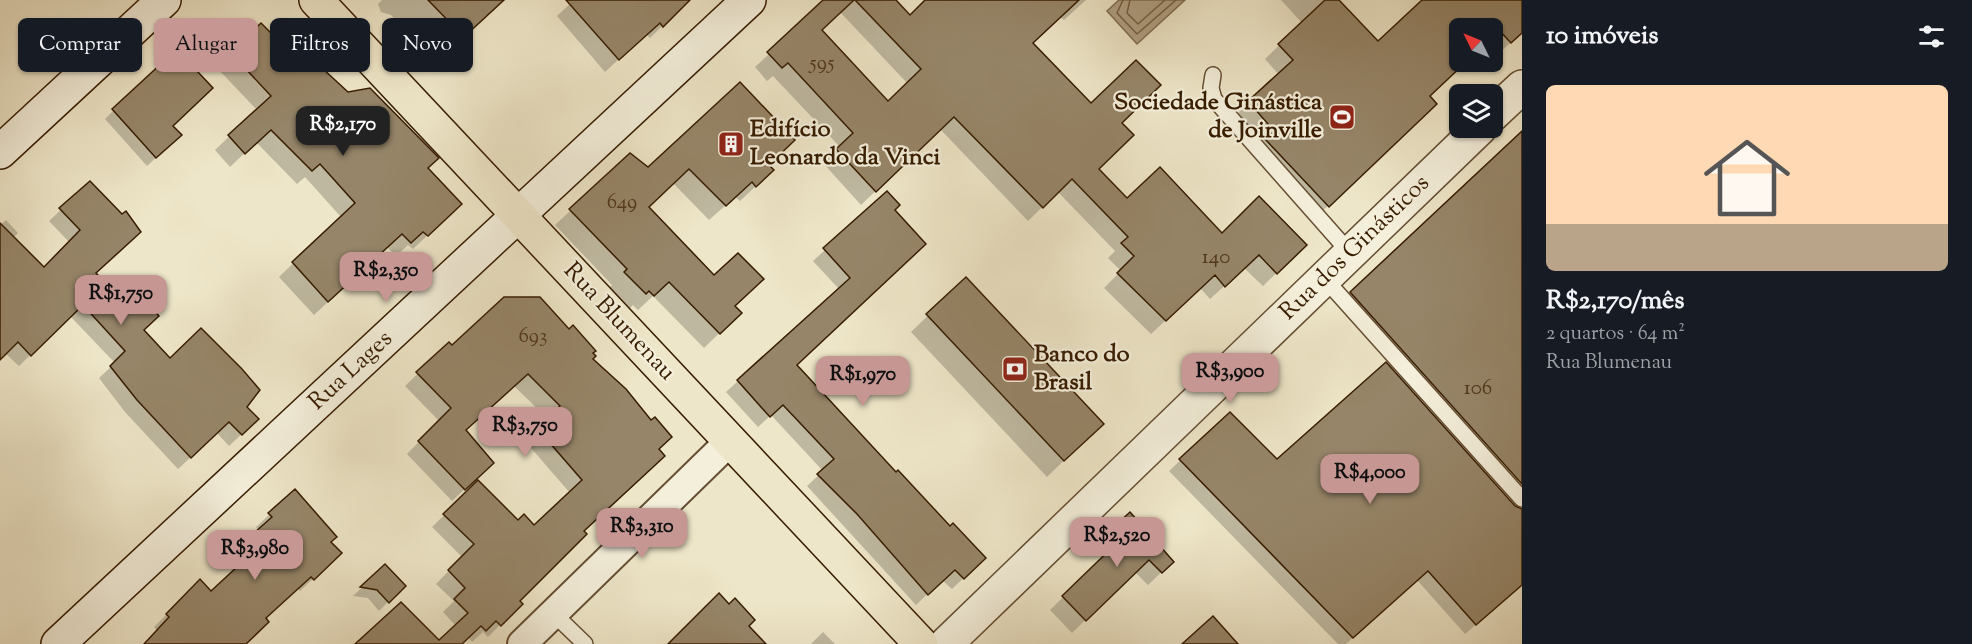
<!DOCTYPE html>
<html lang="pt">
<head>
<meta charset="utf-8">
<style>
	body { margin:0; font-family:"Sorts Mill Goudy",serif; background:#20242c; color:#f1f3f6; height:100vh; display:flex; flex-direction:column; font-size:22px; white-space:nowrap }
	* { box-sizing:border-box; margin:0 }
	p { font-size:20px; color:#9ea1a6 }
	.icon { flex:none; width:33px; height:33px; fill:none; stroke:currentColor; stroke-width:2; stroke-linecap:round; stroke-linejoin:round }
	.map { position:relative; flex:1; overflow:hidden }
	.sheet { display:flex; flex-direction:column; background:#171b24; width:450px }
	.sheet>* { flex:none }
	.top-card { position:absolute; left:18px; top:18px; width:570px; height:54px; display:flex; gap:12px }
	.needle { width:39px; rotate:313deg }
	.buttons { position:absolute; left:1449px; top:18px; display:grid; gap:12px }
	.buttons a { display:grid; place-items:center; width:54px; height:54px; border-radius:9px; background:#171b24; box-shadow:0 2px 4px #0004; font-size:30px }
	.price { position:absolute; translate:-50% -51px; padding:0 14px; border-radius:12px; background:#c59692; color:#111; font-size:20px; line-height:39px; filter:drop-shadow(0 2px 3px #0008) }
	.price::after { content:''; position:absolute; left:50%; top:36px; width:18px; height:14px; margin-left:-9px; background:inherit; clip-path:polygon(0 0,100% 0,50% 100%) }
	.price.current { background:#222; color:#fff }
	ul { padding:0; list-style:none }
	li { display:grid; align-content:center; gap:12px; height:318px; padding:0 24px }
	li+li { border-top:2px solid #363941 }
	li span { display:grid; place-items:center; height:186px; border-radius:9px; color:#555 }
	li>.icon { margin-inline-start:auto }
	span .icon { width:108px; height:108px; fill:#fffc; stroke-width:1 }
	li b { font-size:26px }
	h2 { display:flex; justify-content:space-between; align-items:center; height:72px; padding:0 24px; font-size:26px }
	.tag { padding:0 21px; border-radius:9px; background:#171b24; box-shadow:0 2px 4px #0004; font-size:21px; line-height:54px }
	.tag.current { background:#c59692; color:#111 }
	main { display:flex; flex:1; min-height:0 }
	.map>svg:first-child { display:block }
	.water { fill:#b0a184; stroke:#806c4f; stroke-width:1.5 }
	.shadow { fill:#0003; fill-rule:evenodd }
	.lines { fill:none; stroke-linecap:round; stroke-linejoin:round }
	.shore { stroke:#745e42; stroke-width:1.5 }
	.building { fill:#968568; stroke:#371c00; stroke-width:1.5 }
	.service-casing { stroke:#654e32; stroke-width:18 }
	.minor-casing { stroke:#654e32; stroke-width:32 }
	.tertiary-casing { stroke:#654e32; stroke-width:36 }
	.secondary-casing { stroke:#371c00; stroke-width:36 }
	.primary-casing { stroke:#371c00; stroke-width:36 }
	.service { stroke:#f4efdb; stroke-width:15 }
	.minor { stroke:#f4efdb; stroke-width:28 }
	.tertiary { stroke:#f4efdb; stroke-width:33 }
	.secondary { stroke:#f4efdb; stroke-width:33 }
	.primary { stroke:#eee6c8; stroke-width:33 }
	.labels { text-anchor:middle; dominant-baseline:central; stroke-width:4.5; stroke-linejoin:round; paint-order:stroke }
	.number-label { font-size:21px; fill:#4f361a }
	.poi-label { font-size:24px; font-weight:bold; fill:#371c00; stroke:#f4efdb; text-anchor:start }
	.street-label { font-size:24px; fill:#371c00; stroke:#f4efdb }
</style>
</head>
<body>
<main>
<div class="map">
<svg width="1522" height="644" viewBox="0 0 1522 644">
	<rect width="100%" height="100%" fill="#eee6c8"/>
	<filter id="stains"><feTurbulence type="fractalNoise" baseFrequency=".00333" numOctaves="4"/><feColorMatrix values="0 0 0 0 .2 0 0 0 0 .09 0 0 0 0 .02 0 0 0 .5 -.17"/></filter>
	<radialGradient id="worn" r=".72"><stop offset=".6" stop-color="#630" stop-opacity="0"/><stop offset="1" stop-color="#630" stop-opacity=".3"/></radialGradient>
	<polygon class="water" points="1119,0 1185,0 1137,44 1107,11"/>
	<g class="shadow">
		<polygon points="382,0 502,0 450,49 420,18 405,30 391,15 381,12 378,4"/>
		<polygon points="574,0 688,0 650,38 646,34 605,72 557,16"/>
		<path d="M827,0H894L910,17L927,0H1086L1064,20L1060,17L1032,43L1091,106L1120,123L1097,169L1127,200L1222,235L1305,245L1263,286L1244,268L1210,299L1200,288L1151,334L1104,288L1121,271L1108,258L1115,251L1058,192L1028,221L940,129L861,205L823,163L840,147L773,76L767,81L755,67ZM840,12L908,84L888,103L820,30Z"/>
		<polygon points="1281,0 1337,0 1378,43 1424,0 1522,0 1522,32 1496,56 1492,53 1492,28 1460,28 1460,62 1465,62 1428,96 1420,118 1313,220 1252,154 1261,146 1234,117 1279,75 1265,59 1302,23"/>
		<polygon points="261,25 276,40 320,68 427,169 446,218 413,249 408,245 396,256 387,247 314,315 279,277 341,217 305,177 297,184 256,142 230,167 215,150 257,110 217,68"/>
		<polygon points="196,72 171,126 171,144 147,166 105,119 114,110"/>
		<polygon points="1522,133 1522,584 1465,634 1417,580 1346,644 1338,644 1169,471 1230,414 1277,461 1522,510 1340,304"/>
		<polygon points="630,155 648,169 768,165 757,185 740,201 735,197 709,220 673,183 647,208 740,313 704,348 653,296 638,310 633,305 630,308 609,288 612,285 555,225"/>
		<polygon points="90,183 95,273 170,360 245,407 246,430 229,446 217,433 178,469 125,412 99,378 115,363 70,316 19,366 5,353 0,358 0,225 6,220 18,233 13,238 44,269 69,242 49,221"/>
		<polygon points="887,193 894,210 795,365 973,569 952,589 942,580 916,605 807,486 823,471 771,415 758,427 726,392 839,289 813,261"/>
		<polygon points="966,279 1085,440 1047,477 911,332"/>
		<polygon points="449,344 452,347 592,353 591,359 658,450 518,601 521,604 488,637 483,632 472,642 468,637 461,644 357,644 439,642 456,626 443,612 454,601 436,584 462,557 432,527 478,482 518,522 534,527 570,493 525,441 548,419 514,386 464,430 480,475 452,501 407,454 439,421 405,386"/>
		<polygon points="295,491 329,543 327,566 300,591 297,588 264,619 244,644 146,644 158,631 154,627 200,581 211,593 252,555 244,546 260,530 256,527"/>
		<polygon points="1129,514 1172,562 1148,585 1135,572 1072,633 1050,610 1113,548 1104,539"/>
		<polygon points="385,566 404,586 379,611 368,598 353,596"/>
		<polygon points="823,632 835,644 811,644"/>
	</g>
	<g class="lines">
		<g class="shore">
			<polyline points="1123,0 1117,13 1137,34 1176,0"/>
			<polyline points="1130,0 1127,13 1138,24 1165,0"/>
		</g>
	</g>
	<g class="building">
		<polygon points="428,0 504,0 464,37"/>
		<polygon points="566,0 690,0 663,27 660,23 619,60"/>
		<polygon points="823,0 854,0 822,30 888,101 921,69 855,0 896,0 910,15 925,0 1079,0 1033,43 1091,103 1136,60 1161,85 1122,123 1134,135 1099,169 1127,198 1160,167 1222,233 1259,196 1307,245 1277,274 1259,255 1225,287 1215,275 1166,321 1117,273 1134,256 1121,243 1128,237 1072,179 1043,208 954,117 876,192 836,149 853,133 788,63 782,68 767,52"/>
		<polygon points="1325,0 1339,0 1378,41 1422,0 1522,0 1522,33 1511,43 1499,30 1492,36 1492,28 1460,28 1460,62 1466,62 1430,96 1437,104 1329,207 1265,139 1274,131 1248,101 1293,60 1278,44"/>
		<polygon points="261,23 276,38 287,28 324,66 322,68 348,92 370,88 439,158 428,168 462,204 428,236 423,232 411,243 402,234 328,302 292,262 355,203 320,164 312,171 271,130 245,154 228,135 271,96 230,52"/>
		<polygon points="190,37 211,59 198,72 213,88 173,126 182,135 156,158 112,109"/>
		<polygon points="740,82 795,140 769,165 774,170 756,187 752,182 726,206 689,169 649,207 714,275 738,253 764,279 735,306 742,313 720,334 669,282 654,296 649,291 646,294 624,272 627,269 569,209 630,153 648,167"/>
		<polygon points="1522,131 1522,484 1350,292"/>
		<polygon points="90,181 122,214 126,211 141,232 96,273 127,305 139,294 159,316 144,330 170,358 201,328 242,369 260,390 247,407 259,419 242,435 229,422 191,458 137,400 110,366 125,351 83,305 31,356 18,342 0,360 0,223 44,267 80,230 59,208"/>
		<polygon points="887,191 900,205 895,210 926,244 797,365 896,472 898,470 950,526 953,523 986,558 964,579 955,570 928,595 857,514 817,474 834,459 783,405 770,417 737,380 850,278 823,248"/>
		<polygon points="966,277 1104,424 1064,461 926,314"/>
		<polygon points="504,297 540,297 569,329 573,325 596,351 593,353 596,356 593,359 626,389 651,420 655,417 672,437 659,449 665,456 584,531 587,534 520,601 523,604 501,626 496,621 486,631 481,626 462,644 355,644 401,602 439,640 468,613 454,599 465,588 448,570 474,544 443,514 478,480 518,520 524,514 534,525 582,480 536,427 560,406 528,374 466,430 494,463 465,490 418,441 451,408 416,372 449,342 452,345"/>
		<polygon points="1386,362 1515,506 1522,509 1522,585 1476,625 1428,571 1353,638 1179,459 1230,412 1277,459"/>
		<polygon points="295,489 337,537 331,542 342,553 314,580 311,577 266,618 269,622 246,644 144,644 169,617 166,614 200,579 211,591 264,542 255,532 272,517 268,513"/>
		<polygon points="1130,512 1174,562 1162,573 1149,560 1086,621 1062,596 1125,535 1116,525"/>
		<polygon points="385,564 406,586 389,603 377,590 360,587"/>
		<polygon points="719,593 729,604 735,598 755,620 749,626 766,644 668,644"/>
		<polygon points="1213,616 1238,644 1182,644"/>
	</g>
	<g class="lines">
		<defs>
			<g id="service">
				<polyline points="1213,75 1211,88 1214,99 1350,253"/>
				<polyline points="1324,278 1522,499"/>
				<polyline points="553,613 585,644"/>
			</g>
			<polyline id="minor" points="522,644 730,441"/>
			<g id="tertiary">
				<polyline points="1492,115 1522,87"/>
				<polyline points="946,644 1480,128"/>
			</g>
			<g id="secondary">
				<polyline points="0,152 164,0"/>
				<polyline points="58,644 749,0"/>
			</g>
			<polyline id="primary" points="316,0 921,644"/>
		</defs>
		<use href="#service" class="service-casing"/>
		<use href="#minor" class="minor-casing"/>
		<use href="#tertiary" class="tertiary-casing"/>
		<use href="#secondary" class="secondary-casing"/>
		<use href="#primary" class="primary-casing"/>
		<use href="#service" class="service"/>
		<use href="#minor" class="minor"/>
		<use href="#tertiary" class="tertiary"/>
		<use href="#secondary" class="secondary"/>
		<use href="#primary" class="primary"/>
	</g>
	<defs>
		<symbol id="stadium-square" viewBox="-11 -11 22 22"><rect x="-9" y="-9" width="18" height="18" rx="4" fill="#8f2418" stroke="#f4efdb"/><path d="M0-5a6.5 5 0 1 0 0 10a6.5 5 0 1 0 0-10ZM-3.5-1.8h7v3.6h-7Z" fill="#fff"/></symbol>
		<symbol id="building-square" viewBox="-11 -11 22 22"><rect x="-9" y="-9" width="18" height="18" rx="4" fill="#8f2418" stroke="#f4efdb"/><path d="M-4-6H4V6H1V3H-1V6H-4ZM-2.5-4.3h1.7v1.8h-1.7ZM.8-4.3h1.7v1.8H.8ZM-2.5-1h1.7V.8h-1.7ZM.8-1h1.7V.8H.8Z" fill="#fff"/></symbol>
		<symbol id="bank-square" viewBox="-11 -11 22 22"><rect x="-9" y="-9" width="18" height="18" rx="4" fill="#8f2418" stroke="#f4efdb"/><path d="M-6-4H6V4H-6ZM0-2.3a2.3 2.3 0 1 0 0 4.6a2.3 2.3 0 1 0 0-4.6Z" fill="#fff"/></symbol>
	</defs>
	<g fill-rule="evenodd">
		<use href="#stadium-square" x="1327" y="102" width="30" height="30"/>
		<use href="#building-square" x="716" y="129" width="30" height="30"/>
		<use href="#bank-square" x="1000" y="354" width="30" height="30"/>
	</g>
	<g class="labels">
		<g class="number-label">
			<text x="822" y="64">595</text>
			<text x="622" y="203">649</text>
			<text x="1216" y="258">140</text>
			<text x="533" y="337">693</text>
			<text x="1478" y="389">106</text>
		</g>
		<g class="poi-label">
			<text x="1322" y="103" text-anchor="end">Sociedade Ginástica<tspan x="1322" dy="28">de Joinville</tspan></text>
			<text x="750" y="130">Edifício<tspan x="750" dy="28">Leonardo da Vinci</tspan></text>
			<text x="1034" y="355">Banco do<tspan x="1034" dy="28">Brasil</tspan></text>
		</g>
		<g class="street-label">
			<text transform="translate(1355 248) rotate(-44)">Rua dos Ginásticos</text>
			<text transform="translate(619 322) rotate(47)">Rua Blumenau</text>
			<text transform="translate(351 371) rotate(-43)">Rua Lages</text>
		</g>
	</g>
	<rect width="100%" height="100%" filter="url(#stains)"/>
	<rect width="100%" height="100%" fill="url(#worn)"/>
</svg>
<div class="buttons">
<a><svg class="needle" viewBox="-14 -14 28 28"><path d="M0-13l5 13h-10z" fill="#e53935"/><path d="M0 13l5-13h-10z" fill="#9ea1a6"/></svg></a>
<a><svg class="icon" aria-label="layers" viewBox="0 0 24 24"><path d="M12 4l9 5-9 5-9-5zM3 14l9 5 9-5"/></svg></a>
</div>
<b class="price current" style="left:343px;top:157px">R$2,170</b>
<b class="price" style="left:386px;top:303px">R$2,350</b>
<b class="price" style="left:121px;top:326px">R$1,750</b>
<b class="price" style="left:1230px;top:404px">R$3,900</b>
<b class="price" style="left:863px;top:407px">R$1,970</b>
<b class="price" style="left:525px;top:458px">R$3,750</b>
<b class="price" style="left:1370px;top:505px">R$4,000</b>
<b class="price" style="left:642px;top:559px">R$3,310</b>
<b class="price" style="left:1117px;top:568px">R$2,520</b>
<b class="price" style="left:255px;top:581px">R$3,980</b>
<div class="top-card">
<a class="tag">Comprar</a>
<a class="tag current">Alugar</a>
<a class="tag">Filtros</a>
<a class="tag">Novo</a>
</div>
</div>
<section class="sheet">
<h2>10 imóveis<svg class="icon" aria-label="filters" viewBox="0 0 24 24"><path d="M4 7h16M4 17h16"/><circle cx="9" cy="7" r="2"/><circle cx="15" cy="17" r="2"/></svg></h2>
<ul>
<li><span style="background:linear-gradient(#ffd9b3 75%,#b9a48a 0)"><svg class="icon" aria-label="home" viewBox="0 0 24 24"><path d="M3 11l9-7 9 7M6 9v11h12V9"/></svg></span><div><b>R$2,170/mês</b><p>2 quartos · 64 m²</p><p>Rua Blumenau</p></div></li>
</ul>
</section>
</main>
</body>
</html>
